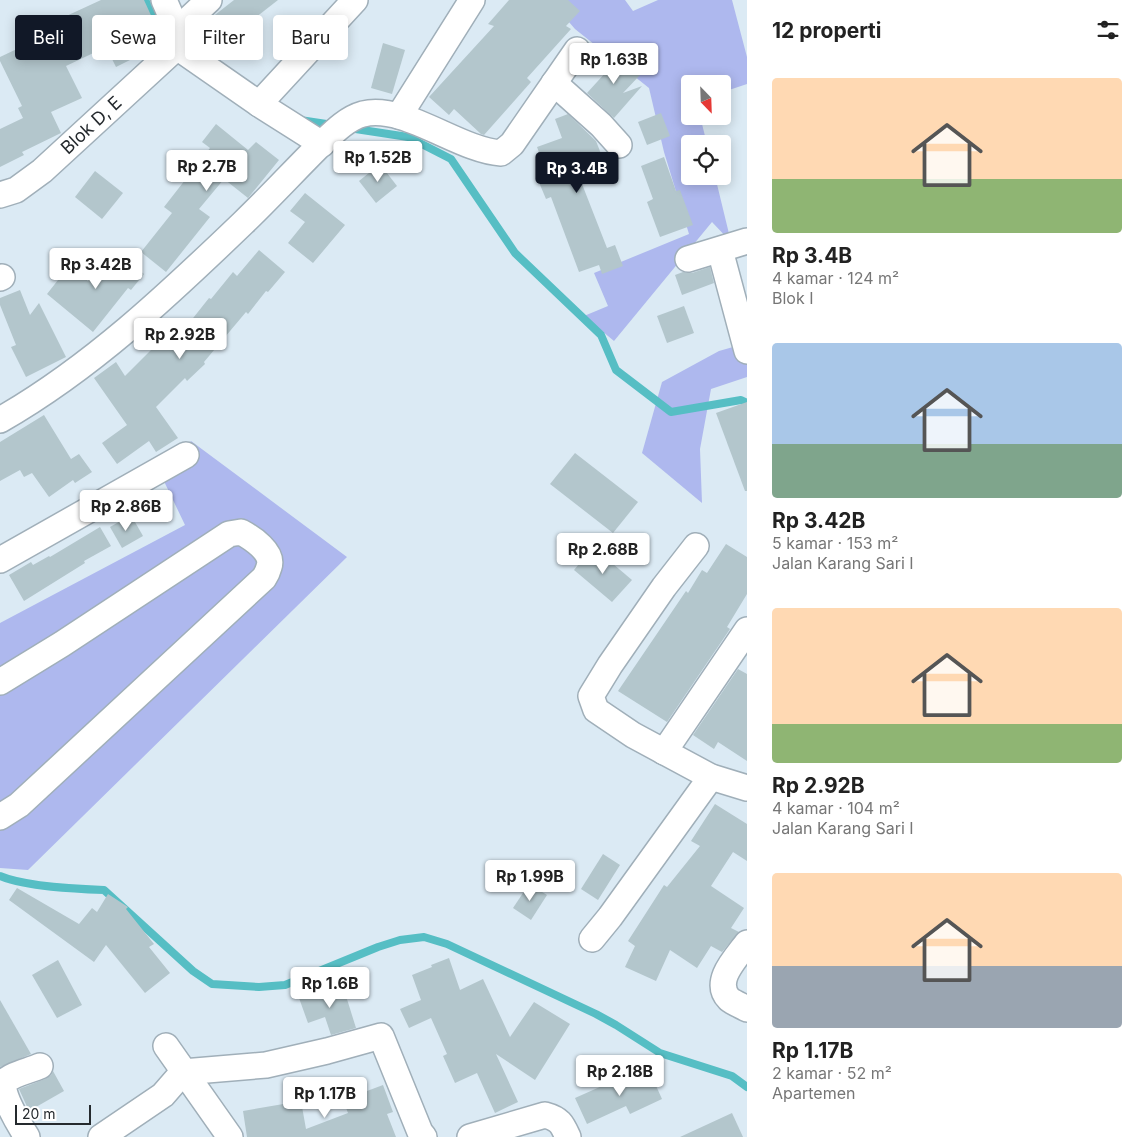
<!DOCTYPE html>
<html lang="id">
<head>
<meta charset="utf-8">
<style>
	body { margin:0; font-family:Inter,sans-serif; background:#f2f2f2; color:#222; height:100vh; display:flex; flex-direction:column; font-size:19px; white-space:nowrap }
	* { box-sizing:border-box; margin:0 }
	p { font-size:16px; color:#767676 }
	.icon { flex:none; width:28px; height:28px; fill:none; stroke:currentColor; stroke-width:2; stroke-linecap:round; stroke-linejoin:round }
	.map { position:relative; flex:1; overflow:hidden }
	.panel { display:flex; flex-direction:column; background:#fff; width:400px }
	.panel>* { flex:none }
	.hud { position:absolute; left:15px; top:15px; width:475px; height:45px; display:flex; gap:10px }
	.needle { width:32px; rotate:157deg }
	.controls { position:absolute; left:681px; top:75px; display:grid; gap:10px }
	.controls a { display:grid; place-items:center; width:50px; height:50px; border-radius:5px; background:#fff; box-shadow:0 2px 12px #0003; font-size:25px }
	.scale { position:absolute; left:15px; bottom:12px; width:76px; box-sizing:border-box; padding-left:5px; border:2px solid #252a2e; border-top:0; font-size:14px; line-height:18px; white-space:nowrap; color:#252a2e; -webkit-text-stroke:4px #fff; paint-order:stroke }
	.price { position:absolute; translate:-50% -42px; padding:0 11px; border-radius:5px; background:#fff; color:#222; font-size:16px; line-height:32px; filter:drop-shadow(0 1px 2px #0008) }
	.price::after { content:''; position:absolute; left:50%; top:30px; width:15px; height:11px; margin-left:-8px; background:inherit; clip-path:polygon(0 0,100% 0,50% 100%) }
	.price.current { background:#111827; color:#fff }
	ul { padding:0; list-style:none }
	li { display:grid; align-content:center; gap:10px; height:265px; padding:0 25px }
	li span { display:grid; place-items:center; height:155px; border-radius:5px; color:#555 }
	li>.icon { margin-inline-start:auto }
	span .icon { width:90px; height:90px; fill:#fffc; stroke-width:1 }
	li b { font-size:21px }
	h2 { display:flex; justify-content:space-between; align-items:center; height:60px; padding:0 25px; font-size:21px }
	.tag { padding:0 18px; border-radius:5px; background:#fff; box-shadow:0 2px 12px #0003; font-size:18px; line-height:45px }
	.tag.current { background:#111827; color:#fff }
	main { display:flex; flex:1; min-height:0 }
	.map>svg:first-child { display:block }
	.green { fill:#aeb8ee }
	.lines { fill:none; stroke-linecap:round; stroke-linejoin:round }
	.stream { stroke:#56bec4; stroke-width:8 }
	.building { fill:#b3c6cc }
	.minor-casing { stroke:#a0afb9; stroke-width:28 }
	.minor { stroke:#fff; stroke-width:25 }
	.labels { text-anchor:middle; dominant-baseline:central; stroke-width:4.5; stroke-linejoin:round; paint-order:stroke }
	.street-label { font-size:18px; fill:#252a2e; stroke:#fff }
</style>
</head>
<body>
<main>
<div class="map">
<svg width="747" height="1137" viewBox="0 0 747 1137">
	<rect width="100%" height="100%" fill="#dbeaf4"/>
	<g class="green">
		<polygon points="550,0 625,0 633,11 658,0 732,0 747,57 747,84 723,92 722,84 690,84 690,116 700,116 707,144 690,144 690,176 715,176 731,242 712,222 614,341 584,316 608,306 594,273 689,234 664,152 649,88 575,29"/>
		<polygon points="747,343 747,377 711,389 700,449 702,503 642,453 662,382 719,351"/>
		<polygon points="191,441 347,557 28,870 0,868 0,623 185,525 161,475"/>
	</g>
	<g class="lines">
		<g class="stream">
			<polyline points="145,0 154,17 167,28"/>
			<polyline points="300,120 333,125"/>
			<polyline points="349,128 408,137 451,159 515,253 601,335 616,370 671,412 741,400 747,403"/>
			<path d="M0,876C26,887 76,889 104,890L193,971L212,984L259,987L285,985L378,947L400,940L424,937L447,944L596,1014L616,1025L660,1053L732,1076L747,1087"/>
		</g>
	</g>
	<g class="building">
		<polygon points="101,0 144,0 159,33 129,47 134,58 116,67 106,47 66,66 82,98 51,112 61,133 22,152 24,155 0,167 0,129 23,118 18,108 22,106 0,61 0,57 40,38 36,30"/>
		<polygon points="234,0 278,0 228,39 211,18"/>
		<polygon points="509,0 568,0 580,11 566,26 571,29 527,78 531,82 484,135 481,134 454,109 449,115 429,97 494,26 488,24"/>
		<polygon points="383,43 405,50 392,94 371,88"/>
		<polygon points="612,50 640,75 623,93 642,86 614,118 587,93 607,71 599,64"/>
		<polygon points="661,113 670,136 647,145 638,122"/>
		<polygon points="568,114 596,141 609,174 582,184 607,248 615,245 623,266 602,274 599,265 579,272 551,197 546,199 538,180 548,176 537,147 562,138 555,119"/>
		<polygon points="216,124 248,150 256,142 279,160 248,198 224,179 199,209 210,217 166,272 141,252 172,213 164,207 210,148 202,142"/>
		<polygon points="664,157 676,191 680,190 693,225 660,237 647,202 653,199 641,166"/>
		<polygon points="380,164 397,186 376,203 359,181"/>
		<polygon points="95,171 123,193 102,219 75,197"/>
		<polygon points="305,193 345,225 313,263 288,243 305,222 290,211"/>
		<polygon points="114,249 144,274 131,290 128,288 93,332 47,294 69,266 88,281"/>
		<polygon points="259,250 285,272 268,292 266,291 248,314 246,312 204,362 205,364 187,381 185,378 156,407 178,438 156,452 149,441 117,464 102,443 127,425 94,378 116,362 125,376 171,330 178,337 209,298 211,299 233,272 237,276"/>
		<polygon points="710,267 714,283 682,295 675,275 683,272 692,273"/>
		<polygon points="20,290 30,315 39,303 66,357 26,377 11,347 16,345 0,305 0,298"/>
		<polygon points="684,306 694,333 667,343 657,316"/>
		<polygon points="747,402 747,491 745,491 716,413"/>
		<polygon points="44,415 71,459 79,454 92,472 75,483 73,480 49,497 32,473 24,477 20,470 0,481 0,442"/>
		<polygon points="575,453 638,502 613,533 550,484"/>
		<polygon points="131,515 143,536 122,548 110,527"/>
		<polygon points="100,527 111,546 84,561 85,563 24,601 9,575 31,562 33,565 49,556 50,557"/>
		<polygon points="726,544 747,557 747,594 727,627 730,629 667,722 618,691 686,591 688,593 702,570 707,573"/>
		<polygon points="593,547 632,580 612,602 574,570"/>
		<polygon points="738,669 747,674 747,761 718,742 714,749 693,735"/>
		<polygon points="715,804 747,824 747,861 733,852 711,886 744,908 731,928 739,932 722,952 711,946 697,968 670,950 656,981 625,967 635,946 628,941 664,885 667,887 700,846 691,841"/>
		<polygon points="603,854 620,865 598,900 581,889"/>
		<polygon points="529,884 547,895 531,920 513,908"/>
		<polygon points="17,888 79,924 92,908 97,912 108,894 128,907 126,909 154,944 149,947 170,973 145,993 106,945 94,962 9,900"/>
		<polygon points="449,958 460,990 483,979 510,1037 534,1002 570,1024 535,1080 496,1054 518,1102 495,1113 477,1073 455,1083 443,1056 447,1054 431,1018 409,1028 400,1009 421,1000 412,975 432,967 431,965"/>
		<polygon points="58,960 82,1005 57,1018 32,975"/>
		<polygon points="342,983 356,1028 331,1035 325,1017 308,1023 299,998"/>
		<polygon points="0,1000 31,1054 0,1067"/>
		<polygon points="648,1068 662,1099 630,1114 626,1106 587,1124 575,1098 611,1082 612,1084"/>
		<polygon points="53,1071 64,1091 29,1111 19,1089 45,1079 51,1075"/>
		<polygon points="383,1085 393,1112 387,1114 396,1137 247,1137 243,1111 301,1101 306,1129 348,1113 343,1100"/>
		<polygon points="732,1113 743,1137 680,1137"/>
	</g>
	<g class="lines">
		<defs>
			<g id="minor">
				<polyline points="164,0 177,30 177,47"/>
				<polyline points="177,30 209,0"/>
				<polyline points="177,47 259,104 322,144"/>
				<polyline points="554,83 601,125 619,145"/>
				<polyline points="259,104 355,0"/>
				<polyline points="399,116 472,0"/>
				<polyline points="0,195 16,190 42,171 177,47"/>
				<polyline points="720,250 747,351"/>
				<polyline points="688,259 747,241"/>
				<polyline points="0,278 2,277"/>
				<path d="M0,420C91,368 168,295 243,223C269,198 293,172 318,147C331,135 345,119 363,114C405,104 458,150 501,153L512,144L577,50"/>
				<polyline points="696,546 664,587 610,665 591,696 596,710 633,735 711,777 747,788"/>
				<polyline points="0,560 186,455"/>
				<path d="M0,682L62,644L229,534L241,532C252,538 274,552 269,567C268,571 266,575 264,578L19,805L0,817"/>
				<polyline points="664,752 747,630"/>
				<polyline points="592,939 610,917 711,777"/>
				<path d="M747,943C737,957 712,981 729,999C734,1003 742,1006 747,1009"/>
				<polyline points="166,1046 230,1137"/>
				<path d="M27,1137C20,1126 0,1093 4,1082C12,1074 29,1071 40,1066"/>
				<polyline points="101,1137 163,1095 183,1072 266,1065 327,1051 381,1036 420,1132 424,1137"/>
				<path d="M470,1137L545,1115C560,1119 562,1124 568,1137"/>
			</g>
		</defs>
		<use href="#minor" class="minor-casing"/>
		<use href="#minor" class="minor"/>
	</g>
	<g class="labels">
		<g class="street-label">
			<text transform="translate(91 125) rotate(-43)">Blok D, E</text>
		</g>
	</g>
</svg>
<div class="controls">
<a><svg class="needle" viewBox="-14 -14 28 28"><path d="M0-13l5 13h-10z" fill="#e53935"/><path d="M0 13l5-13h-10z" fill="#767676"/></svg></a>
<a><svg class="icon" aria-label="locate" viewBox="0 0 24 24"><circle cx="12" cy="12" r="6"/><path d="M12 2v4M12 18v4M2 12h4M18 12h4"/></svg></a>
</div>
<div class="scale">20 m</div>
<b class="price" style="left:614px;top:85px">Rp 1.63B</b>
<b class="price" style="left:378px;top:183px">Rp 1.52B</b>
<b class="price" style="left:207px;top:192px">Rp 2.7B</b>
<b class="price current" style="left:577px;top:194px">Rp 3.4B</b>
<b class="price" style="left:96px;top:290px">Rp 3.42B</b>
<b class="price" style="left:180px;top:360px">Rp 2.92B</b>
<b class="price" style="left:126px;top:532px">Rp 2.86B</b>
<b class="price" style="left:603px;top:575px">Rp 2.68B</b>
<b class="price" style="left:530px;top:902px">Rp 1.99B</b>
<b class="price" style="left:330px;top:1009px">Rp 1.6B</b>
<b class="price" style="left:620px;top:1097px">Rp 2.18B</b>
<b class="price" style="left:325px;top:1119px">Rp 1.17B</b>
<div class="hud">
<a class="tag current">Beli</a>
<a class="tag">Sewa</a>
<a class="tag">Filter</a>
<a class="tag">Baru</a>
</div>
</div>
<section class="panel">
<h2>12 properti<svg class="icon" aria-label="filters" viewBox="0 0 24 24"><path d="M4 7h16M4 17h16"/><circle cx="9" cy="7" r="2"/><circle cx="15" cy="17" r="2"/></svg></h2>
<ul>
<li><span style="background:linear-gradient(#ffd9b3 65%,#8fb573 0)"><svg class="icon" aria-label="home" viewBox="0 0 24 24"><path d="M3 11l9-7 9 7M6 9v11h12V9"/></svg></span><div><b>Rp 3.4B</b><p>4 kamar · 124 m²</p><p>Blok I</p></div></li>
<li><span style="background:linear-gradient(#a9c7e8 65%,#7fa58c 0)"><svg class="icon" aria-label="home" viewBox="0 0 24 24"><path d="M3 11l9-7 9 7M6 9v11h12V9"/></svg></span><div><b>Rp 3.42B</b><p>5 kamar · 153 m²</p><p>Jalan Karang Sari I</p></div></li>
<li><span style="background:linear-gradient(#ffd9b3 75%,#8fb573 0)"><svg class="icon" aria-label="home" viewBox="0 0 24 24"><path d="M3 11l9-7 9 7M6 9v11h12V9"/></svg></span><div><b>Rp 2.92B</b><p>4 kamar · 104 m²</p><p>Jalan Karang Sari I</p></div></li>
<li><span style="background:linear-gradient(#ffd9b3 60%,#9aa5b1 0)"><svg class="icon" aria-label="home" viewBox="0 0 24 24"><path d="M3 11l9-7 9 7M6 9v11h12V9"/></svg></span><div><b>Rp 1.17B</b><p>2 kamar · 52 m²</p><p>Apartemen</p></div></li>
</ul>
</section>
</main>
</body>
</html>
